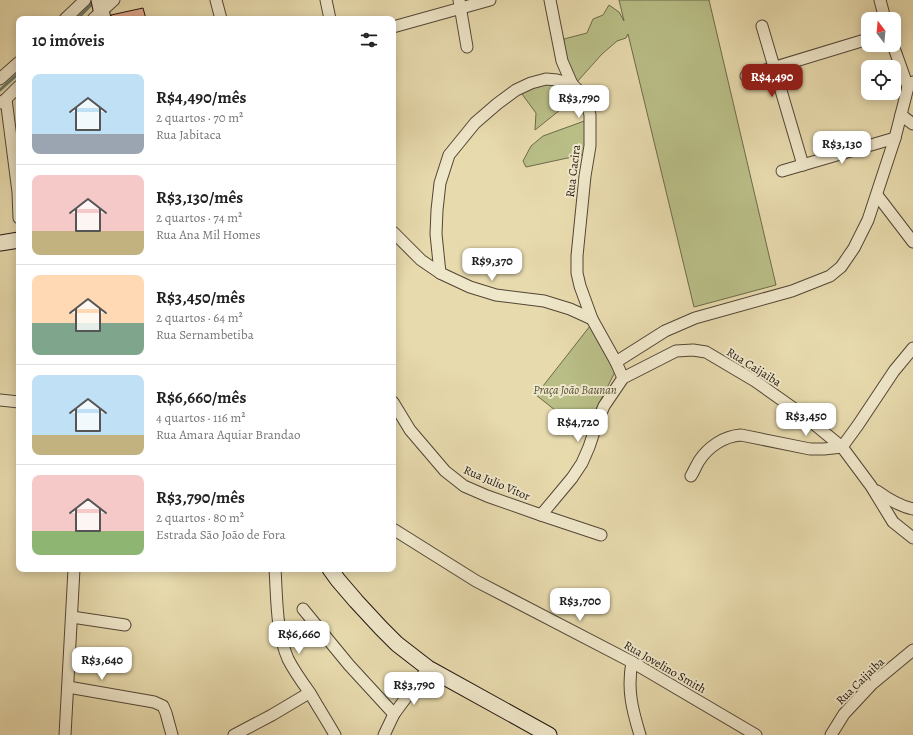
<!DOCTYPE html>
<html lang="pt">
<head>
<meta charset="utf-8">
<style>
	body { margin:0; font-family:Alegreya,serif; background:#f6f6f6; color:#222; height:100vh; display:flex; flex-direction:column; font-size:15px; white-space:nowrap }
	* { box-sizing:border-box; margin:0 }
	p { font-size:13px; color:#767676 }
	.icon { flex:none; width:22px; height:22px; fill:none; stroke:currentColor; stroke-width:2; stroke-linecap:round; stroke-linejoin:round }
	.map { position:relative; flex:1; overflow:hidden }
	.sheet { position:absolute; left:16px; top:16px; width:380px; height:556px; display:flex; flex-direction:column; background:#fff; border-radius:8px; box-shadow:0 2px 10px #0003 }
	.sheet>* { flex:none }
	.needle { width:26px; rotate:344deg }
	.controls { position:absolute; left:861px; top:12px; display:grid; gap:8px }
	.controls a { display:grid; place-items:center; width:40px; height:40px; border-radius:8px; background:#fff; box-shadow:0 2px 10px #0003; font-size:20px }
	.price { position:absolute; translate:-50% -34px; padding:0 9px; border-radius:8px; background:#fff; color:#222; font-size:13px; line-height:26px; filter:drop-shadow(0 1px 2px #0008) }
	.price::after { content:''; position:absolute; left:50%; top:24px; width:12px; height:9px; margin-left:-6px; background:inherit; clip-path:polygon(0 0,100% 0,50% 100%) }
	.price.on { background:#8f2418; color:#fff }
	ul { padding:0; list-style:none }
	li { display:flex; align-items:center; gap:12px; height:100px; padding:0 16px }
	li+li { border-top:1px solid #e0e0e0 }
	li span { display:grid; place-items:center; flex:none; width:112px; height:80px; border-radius:8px; color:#555 }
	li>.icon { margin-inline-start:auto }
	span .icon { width:48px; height:48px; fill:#fffc; stroke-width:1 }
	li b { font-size:17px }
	h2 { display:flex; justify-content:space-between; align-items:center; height:48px; padding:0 16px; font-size:17px }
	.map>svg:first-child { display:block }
	.green { fill:#b9be87; stroke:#6d6a4a }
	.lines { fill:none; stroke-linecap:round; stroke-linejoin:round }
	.stream { stroke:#68796a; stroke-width:3 }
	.building { fill:#e6ab8f; stroke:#21150e }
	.street-casing { stroke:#524636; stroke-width:13 }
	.secondary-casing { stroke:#21150e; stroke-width:17 }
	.street { stroke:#efe7ca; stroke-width:11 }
	.secondary { stroke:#efe7ca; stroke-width:15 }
	.labels { text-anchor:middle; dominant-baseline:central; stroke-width:4; stroke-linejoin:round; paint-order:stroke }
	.street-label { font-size:12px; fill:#21150e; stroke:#efe7ca }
	.park-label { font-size:12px; font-style:italic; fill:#565038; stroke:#efe7ca }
</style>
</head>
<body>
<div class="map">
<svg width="913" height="735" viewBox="0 0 913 735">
	<rect width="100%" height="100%" fill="#e7daad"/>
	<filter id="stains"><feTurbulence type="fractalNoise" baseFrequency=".005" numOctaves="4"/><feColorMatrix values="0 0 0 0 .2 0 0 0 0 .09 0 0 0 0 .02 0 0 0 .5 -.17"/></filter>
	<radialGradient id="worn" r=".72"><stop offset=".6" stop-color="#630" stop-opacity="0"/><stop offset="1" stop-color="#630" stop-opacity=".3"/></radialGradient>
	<g class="green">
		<path d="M619,0H709L776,285L694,307L628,34L626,38L617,41L602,54L576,83C572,73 561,49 564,39L587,33L593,19L603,15L609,5L619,12L624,21Z"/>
		<path d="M546,81C563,86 568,87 578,101L565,106L535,130L536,113L522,94L527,87Z"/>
		<polygon points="587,120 586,154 526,167 523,161 531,146 543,136"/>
		<polygon points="590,326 616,370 584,433 536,395"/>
	</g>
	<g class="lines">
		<g class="stream">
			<polyline points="77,19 94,2"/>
			<polyline points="0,90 19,73"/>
		</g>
	</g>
	<polygon class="building" points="143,8 146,19 112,19 111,15"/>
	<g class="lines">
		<defs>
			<g id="street">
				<polyline points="216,0 221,19"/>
				<polyline points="326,0 330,19"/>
				<polyline points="459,0 467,47"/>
				<polyline points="550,0 562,61 572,84"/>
				<polyline points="880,0 885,19"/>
				<polyline points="65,19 85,0"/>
				<polyline points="93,19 114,0"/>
				<polyline points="762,26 803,165"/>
				<polyline points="393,27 490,0"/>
				<polyline points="893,45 908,87"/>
				<polyline points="746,76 868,39"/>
				<polyline points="0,79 19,62"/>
				<polyline points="6,99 18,192 19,218"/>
				<polyline points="0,103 6,99 19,86"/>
				<polyline points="901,115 913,124"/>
				<polyline points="782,171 895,138"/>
				<polyline points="877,195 913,242"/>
				<polyline points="393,232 421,260 440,273 470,287 496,295 544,301 570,309 592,319"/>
				<polyline points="440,273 436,234 437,210 440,183 449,155 475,123 497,104 516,90 531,83 546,79 557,80 572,84 580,92 587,103 590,115 590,146 585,176 577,256 577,273 580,286 592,319 616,362 623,378"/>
				<polyline points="616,362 665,331 695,318 792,291 830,276 841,267 854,248 868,220 895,138 908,87 913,82"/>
				<polyline points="0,400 19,402"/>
				<polyline points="393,402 410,430 445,471 464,486 487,496 541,515 601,535"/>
				<path d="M691,476C694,471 696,466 699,461C708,447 724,436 741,435L810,449H824L842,447L858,425L894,371L913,348"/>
				<path d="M877,491C888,499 899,506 913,509"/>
				<polyline points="541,515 552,502 572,478 582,463 589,447 597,423 604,406 623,378 676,351 693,350 706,352 755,381 803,415 842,447 871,486 893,522 913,538"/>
				<polyline points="393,529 476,581 632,662 756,735"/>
				<path d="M275,569C277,599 276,631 288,659C294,671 302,682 310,693C318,707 327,721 335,735"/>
				<polyline points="303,609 349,665 394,714"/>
				<polyline points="72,617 125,625"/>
				<path d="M632,662C627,689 632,709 640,735"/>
				<polyline points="68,687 154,702 163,706 166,713 172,735"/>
				<polyline points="65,735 74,569"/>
				<polyline points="234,735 272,715 309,693"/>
				<polyline points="384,735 394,714 428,668"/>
				<polyline points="831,735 844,714 872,684 913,650"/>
			</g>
			<g id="secondary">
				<polyline points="99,0 103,19"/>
				<polyline points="0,243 19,240"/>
				<polyline points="330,569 338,580 356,601 381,628 397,644 428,668 549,735"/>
			</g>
		</defs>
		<use href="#street" class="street-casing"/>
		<use href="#secondary" class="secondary-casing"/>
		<use href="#street" class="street"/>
		<use href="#secondary" class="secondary"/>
	</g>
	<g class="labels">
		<g class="street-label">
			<text transform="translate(573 171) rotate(-83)">Rua Cacira</text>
			<text transform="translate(754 367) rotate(32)">Rua Caijaiba</text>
			<text transform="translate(497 483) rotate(23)">Rua Julio Vitor</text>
			<text transform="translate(665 667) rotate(30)">Rua Jovelino Smith</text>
			<text transform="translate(860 681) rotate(-44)">Rua Caijaiba</text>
		</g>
		<g class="park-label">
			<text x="575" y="390">Praça João Baunan</text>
		</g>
	</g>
	<rect width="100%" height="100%" filter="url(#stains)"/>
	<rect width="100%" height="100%" fill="url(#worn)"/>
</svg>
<div class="controls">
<a><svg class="needle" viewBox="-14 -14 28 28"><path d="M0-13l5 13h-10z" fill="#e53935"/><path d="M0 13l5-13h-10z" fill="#767676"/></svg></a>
<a><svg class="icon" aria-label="locate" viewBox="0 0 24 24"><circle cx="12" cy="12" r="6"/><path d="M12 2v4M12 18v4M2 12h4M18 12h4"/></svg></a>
</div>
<b class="price on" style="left:772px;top:98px">R$4,490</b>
<b class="price" style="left:579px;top:119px">R$3,790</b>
<b class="price" style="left:842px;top:165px">R$3,130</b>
<b class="price" style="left:492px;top:282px">R$9,370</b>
<b class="price" style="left:806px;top:437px">R$3,450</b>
<b class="price" style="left:578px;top:443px">R$4,720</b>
<b class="price" style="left:580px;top:622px">R$3,700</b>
<b class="price" style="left:299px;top:655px">R$6,660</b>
<b class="price" style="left:102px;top:681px">R$3,640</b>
<b class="price" style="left:414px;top:706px">R$3,790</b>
<section class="sheet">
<h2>10 imóveis<svg class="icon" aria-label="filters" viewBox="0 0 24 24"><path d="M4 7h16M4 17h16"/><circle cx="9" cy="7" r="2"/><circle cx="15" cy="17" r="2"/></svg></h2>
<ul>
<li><span style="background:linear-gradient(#bfe0f5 75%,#9aa5b1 0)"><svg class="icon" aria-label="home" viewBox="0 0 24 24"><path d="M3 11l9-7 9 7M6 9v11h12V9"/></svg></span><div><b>R$4,490/mês</b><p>2 quartos · 70 m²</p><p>Rua Jabitaca</p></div></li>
<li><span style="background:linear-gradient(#f6c9c9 70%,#c2b280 0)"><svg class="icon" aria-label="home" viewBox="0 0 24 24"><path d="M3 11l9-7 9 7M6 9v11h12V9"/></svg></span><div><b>R$3,130/mês</b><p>2 quartos · 74 m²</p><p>Rua Ana Mil Homes</p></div></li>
<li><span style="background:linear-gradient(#ffd9b3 60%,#7fa58c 0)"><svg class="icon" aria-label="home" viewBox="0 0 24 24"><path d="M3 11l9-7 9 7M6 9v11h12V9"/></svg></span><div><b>R$3,450/mês</b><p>2 quartos · 64 m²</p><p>Rua Sernambetiba</p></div></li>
<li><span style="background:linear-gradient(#bfe0f5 75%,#c2b280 0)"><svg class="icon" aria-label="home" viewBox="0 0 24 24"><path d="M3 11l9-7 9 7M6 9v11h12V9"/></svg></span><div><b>R$6,660/mês</b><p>4 quartos · 116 m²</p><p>Rua Amara Aquiar Brandao</p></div></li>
<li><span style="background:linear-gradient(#f6c9c9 70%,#8fb573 0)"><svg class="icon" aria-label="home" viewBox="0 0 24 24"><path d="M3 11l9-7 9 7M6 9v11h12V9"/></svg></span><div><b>R$3,790/mês</b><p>2 quartos · 80 m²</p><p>Estrada São João de Fora</p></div></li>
</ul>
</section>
</div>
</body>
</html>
